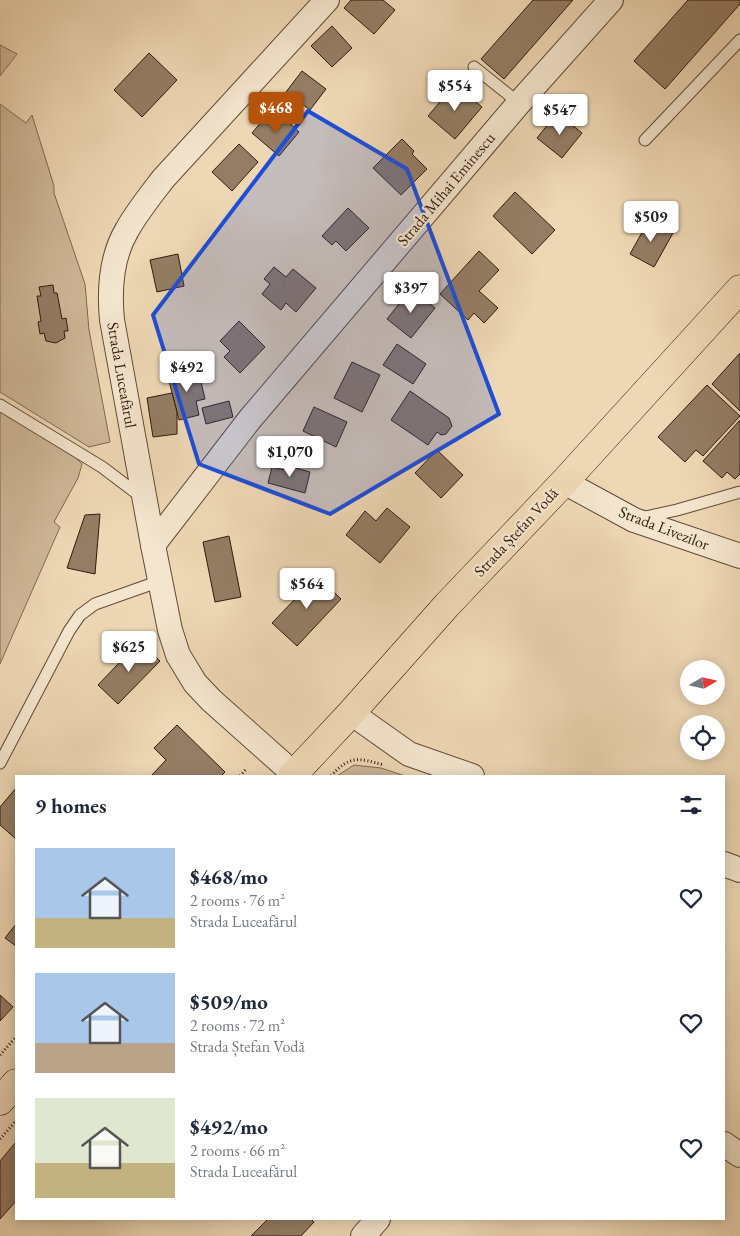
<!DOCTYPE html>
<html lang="en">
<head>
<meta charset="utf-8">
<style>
	body { margin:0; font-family:"EB Garamond",serif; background:#f6f6f7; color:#1f2937; height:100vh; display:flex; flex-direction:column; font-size:19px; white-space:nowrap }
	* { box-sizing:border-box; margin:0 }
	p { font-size:16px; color:#747a83 }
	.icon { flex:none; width:28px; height:28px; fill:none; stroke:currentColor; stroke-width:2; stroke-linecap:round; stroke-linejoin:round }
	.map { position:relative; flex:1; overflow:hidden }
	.sheet { position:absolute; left:15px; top:775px; width:710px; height:445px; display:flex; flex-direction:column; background:#fff; border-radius:0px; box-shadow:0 2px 12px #0003 }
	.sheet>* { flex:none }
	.needle { width:32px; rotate:81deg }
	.tools { position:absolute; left:680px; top:660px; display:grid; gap:10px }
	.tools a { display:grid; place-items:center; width:45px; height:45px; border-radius:50%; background:#fff; box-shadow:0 2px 12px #0003; font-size:25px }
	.price { position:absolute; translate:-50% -42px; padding:0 11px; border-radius:5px; background:#fff; color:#222; font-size:16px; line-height:32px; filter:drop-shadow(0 1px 2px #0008) }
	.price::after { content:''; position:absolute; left:50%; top:30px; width:15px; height:11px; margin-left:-8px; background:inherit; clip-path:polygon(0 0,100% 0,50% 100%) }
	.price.on { background:#b45309; color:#fff }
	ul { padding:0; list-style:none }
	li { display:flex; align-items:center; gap:15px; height:125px; padding:0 20px }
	li span { display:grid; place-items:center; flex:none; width:140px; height:100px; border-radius:0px; color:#555 }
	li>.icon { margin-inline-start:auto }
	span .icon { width:60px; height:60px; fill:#fffc; stroke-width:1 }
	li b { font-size:21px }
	h2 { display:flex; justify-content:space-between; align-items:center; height:60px; padding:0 20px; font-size:21px }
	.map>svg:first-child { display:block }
	.green { fill:#ceb798; stroke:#806952 }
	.building { fill:#947d64; stroke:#321b0d }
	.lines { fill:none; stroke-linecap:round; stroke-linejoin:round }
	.service-casing { stroke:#614a37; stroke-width:13 }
	.minor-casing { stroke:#614a37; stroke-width:26 }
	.trunk-casing { stroke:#321b0d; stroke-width:29 }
	.path { stroke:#321b0d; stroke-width:3; stroke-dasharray:1 2.5; stroke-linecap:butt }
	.service { stroke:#f4e5ce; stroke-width:11 }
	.minor { stroke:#f4e5ce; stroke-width:24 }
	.trunk { stroke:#eed7b4; stroke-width:28 }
	.marked { fill:#1d4ed8; fill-opacity:0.2; stroke:#1d4ed8; stroke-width:4; stroke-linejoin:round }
	.labels { text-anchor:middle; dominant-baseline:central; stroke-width:4.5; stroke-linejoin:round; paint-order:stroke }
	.street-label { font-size:16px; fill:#321b0d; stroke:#f4e5ce }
</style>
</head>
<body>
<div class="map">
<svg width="740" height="1236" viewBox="0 0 740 1236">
	<rect width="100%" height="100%" fill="#eed7b4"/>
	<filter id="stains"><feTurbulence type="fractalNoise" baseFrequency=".004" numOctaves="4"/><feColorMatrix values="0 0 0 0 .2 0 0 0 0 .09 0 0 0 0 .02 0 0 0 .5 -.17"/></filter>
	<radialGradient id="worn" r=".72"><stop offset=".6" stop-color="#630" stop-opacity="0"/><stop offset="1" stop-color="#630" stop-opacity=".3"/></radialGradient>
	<g class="green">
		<polygon points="0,45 17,54 0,76"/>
		<polygon points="0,104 26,123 32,115 54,186 54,193 85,284 89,330 110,442 89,447 0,392"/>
		<polygon points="0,411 75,457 82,464 78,478 54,522 60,527 0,664"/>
		<polygon points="354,765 381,768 405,776 337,776"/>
	</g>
	<g class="building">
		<polygon points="351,0 383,0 395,10 374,34 344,8"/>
		<polygon points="533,0 573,0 504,79 481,59"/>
		<polygon points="688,0 740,0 740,4 665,89 634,61"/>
		<polygon points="332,26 352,48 332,67 311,46"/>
		<polygon points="149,53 177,80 142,117 114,90"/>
		<polygon points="302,71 326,89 310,110 286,92"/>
		<polygon points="455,84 482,107 455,139 428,116"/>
		<polygon points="557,113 582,133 562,158 537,138"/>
		<polygon points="268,114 281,124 285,119 299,132 279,156 252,133"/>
		<polygon points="402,139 414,151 412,154 427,169 401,195 373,168"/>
		<polygon points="239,144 258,162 232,191 212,172"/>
		<polygon points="515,192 555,230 532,254 493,216"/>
		<polygon points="348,208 369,228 346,251 336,241 332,245 322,236"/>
		<polygon points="649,220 673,233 654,267 630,254"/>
		<polygon points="479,251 499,270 479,291 498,308 484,323 474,313 468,320 440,294"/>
		<polygon points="178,254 184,286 157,292 150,260"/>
		<polygon points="274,267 286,277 293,269 316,288 296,312 286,303 281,310 262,294 270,284 264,279"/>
		<polygon points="53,285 54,293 57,293 62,319 66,318 68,331 64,331 65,338 56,343 46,341 44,333 40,334 38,322 41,321 37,296 41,296 39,287"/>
		<polygon points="411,289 435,308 411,338 387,319"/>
		<polygon points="239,321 265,347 240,373 224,357 230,351 220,341"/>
		<polygon points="397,344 426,364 413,384 383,365"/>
		<polygon points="740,353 740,411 712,384"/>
		<polygon points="352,362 380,375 362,412 334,398"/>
		<polygon points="198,369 205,399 196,401 199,415 179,420 168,377"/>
		<polygon points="707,385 740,416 703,456 696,450 685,462 658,437"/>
		<polygon points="410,391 449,418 452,426 446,434 441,435 437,432 428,445 391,420"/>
		<polygon points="172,393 177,412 177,434 153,437 147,398"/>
		<polygon points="229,401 233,417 206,424 202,408"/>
		<polygon points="314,407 347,422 336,447 303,431"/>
		<polygon points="740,420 740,474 735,479 727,472 722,478 703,461"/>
		<polygon points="437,450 463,475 441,498 415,473"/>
		<polygon points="285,465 310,472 305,493 268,483 272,467 284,470"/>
		<polygon points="387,508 410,527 380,563 346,535 365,511 376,521"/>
		<polygon points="100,514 95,574 67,568 85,515"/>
		<polygon points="229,536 241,597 215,602 203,542"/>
		<polygon points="314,573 341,599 297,646 272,623 298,596 295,593"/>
		<polygon points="140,641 160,661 118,704 98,685"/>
		<polygon points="177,725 225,772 221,776 151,776 166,760 154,748"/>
		<polygon points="16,788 16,839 0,825 0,807"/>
		<polygon points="16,924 16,946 5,938"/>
		<polygon points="0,995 13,1007 0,1021"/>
		<polygon points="16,1142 16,1201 0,1219 0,1161"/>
		<polygon points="268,1219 311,1219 314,1222 301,1236 251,1236"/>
	</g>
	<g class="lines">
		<defs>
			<g id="service">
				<polyline points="474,67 519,103"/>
				<polyline points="645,140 740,40"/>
				<polyline points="0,405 102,467 143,498"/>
				<polyline points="641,518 677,510 740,492"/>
				<polyline points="0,763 69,631 80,615 95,604 160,581"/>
			</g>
			<g id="minor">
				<polyline points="564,482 634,520 740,556"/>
				<polyline points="153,545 250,419 519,103 611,0"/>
				<polyline points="351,713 409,754 472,776"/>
				<path d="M294,774L211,700L195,683L178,655L170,630L153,545L112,320C109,289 111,257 127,230C137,212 150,196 163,179L327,0"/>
				<polyline points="724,864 740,870"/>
				<polyline points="724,1144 740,1155"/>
				<polyline points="363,1236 378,1219"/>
			</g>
			<g id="trunk">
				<polyline points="292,776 351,713 447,605 564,482 740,289"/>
				<polyline points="0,1101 16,1083"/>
			</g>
		</defs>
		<use href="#service" class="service-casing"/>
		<use href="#minor" class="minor-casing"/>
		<use href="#trunk" class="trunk-casing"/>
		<g class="path">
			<polyline points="240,776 247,768"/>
			<path d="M331,776C350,755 358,758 384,765"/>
			<polyline points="0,1055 16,1037"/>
			<polyline points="0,1139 16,1121"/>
		</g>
		<use href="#service" class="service"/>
		<use href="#minor" class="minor"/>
		<use href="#trunk" class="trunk"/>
	</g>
	<path class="marked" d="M308,111L407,169L499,414L330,514L199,464L153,315Z"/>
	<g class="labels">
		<g class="street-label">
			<text transform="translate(446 189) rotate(-50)">Strada Mihai Eminescu</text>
			<text transform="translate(122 375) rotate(80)">Strada Luceafărul</text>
			<text transform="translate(664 528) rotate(21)">Strada Livezilor</text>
			<text transform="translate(516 532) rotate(-47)">Strada Ștefan Vodă</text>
		</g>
	</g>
	<rect width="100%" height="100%" filter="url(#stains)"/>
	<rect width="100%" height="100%" fill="url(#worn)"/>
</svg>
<div class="tools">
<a><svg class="needle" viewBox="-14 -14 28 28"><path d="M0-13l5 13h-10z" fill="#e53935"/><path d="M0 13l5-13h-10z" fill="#747a83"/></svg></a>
<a><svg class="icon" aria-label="locate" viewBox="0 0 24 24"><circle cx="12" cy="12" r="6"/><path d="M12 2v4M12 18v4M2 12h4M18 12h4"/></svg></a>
</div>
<b class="price" style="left:455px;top:112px">$554</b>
<b class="price on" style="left:276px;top:134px">$468</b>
<b class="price" style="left:560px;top:136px">$547</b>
<b class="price" style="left:651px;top:243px">$509</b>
<b class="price" style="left:411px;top:314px">$397</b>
<b class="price" style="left:187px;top:393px">$492</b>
<b class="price" style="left:290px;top:478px">$1,070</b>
<b class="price" style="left:307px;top:610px">$564</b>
<b class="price" style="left:129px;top:673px">$625</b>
<section class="sheet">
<h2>9 homes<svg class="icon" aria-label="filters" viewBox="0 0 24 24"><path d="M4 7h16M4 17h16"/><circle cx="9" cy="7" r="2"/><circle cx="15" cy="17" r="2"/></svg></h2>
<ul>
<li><span style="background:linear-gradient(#a9c7e8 70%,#c2b280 0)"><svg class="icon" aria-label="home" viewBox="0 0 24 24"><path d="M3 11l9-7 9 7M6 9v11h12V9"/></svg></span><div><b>$468/mo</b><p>2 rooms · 76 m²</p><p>Strada Luceafărul</p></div><svg class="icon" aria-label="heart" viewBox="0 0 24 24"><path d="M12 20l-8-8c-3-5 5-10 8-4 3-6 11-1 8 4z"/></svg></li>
<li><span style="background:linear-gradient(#a9c7e8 70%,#b9a48a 0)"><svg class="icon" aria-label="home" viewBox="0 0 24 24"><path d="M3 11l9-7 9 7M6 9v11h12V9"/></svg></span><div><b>$509/mo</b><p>2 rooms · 72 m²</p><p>Strada Ștefan Vodă</p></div><svg class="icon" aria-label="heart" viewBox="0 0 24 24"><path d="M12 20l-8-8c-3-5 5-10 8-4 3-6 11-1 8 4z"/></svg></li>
<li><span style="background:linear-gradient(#dfe7d0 65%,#c2b280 0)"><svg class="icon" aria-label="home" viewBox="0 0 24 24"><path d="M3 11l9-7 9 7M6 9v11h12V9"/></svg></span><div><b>$492/mo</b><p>2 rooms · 66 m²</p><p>Strada Luceafărul</p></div><svg class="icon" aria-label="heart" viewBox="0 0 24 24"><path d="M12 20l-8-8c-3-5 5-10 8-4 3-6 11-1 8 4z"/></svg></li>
</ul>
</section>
</div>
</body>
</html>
